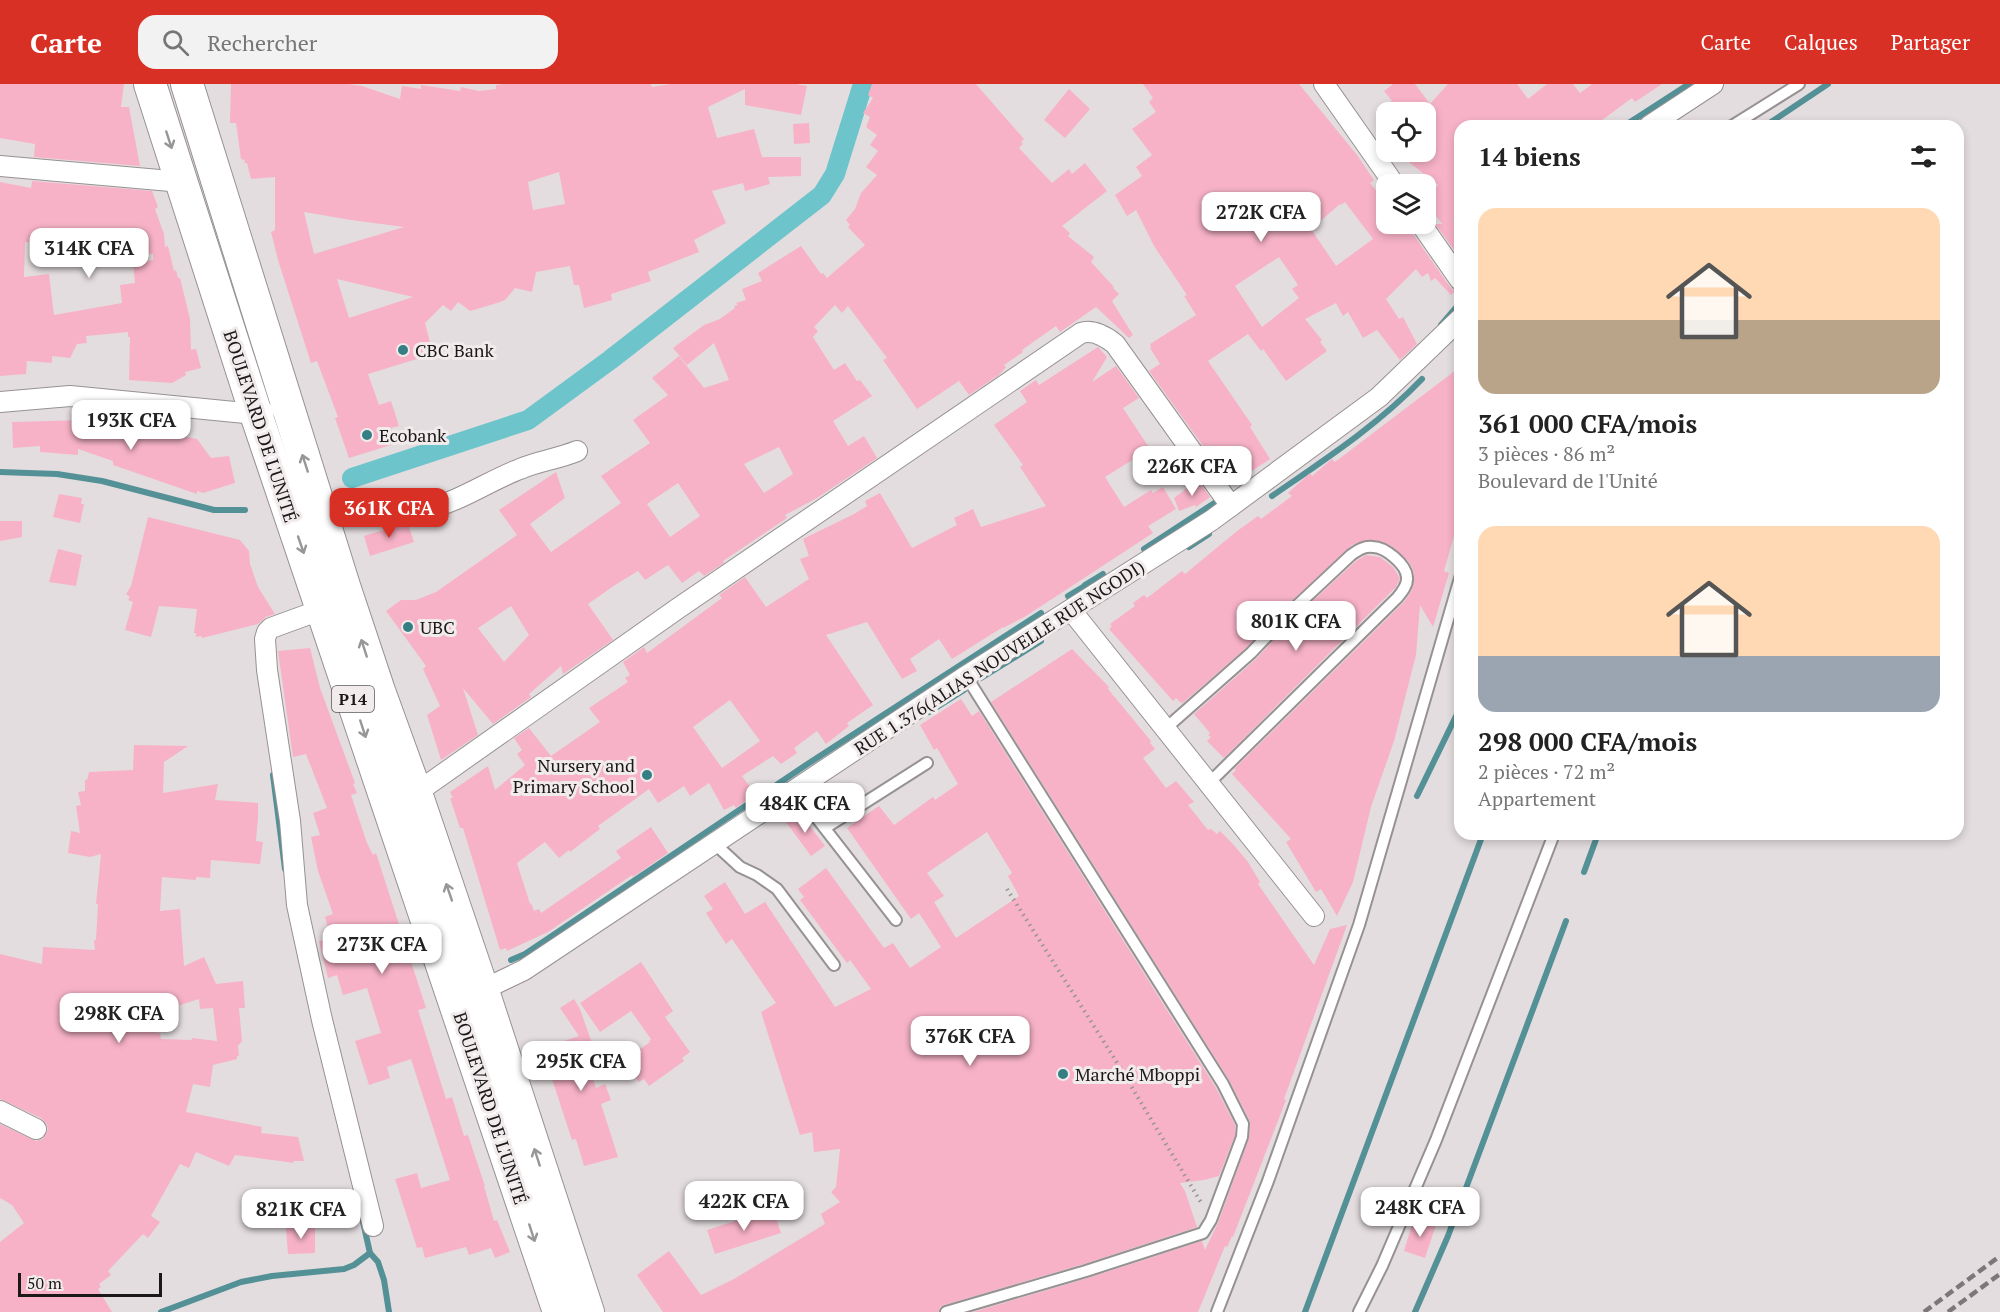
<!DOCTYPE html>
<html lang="fr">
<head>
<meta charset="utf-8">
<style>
	body { margin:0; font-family:"PT Serif",serif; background:#f2f2f2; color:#222; height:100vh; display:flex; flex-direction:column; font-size:22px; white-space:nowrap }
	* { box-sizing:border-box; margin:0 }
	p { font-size:20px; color:#767676 }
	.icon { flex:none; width:33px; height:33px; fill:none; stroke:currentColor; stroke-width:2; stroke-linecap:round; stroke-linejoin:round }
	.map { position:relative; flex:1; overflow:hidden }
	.drawer { position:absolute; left:1454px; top:36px; width:510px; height:720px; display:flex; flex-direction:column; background:#fff; border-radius:18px; box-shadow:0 3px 9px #0003 }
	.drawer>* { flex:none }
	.controls { position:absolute; left:1376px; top:18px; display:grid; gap:12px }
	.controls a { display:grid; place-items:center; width:60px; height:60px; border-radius:12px; background:#fff; box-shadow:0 3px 9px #0003; font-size:30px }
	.scale { position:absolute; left:18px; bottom:15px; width:144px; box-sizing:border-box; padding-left:6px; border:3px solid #1b1819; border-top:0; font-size:16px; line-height:21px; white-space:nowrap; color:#1b1819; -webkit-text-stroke:4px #f1ebec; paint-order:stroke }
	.price { position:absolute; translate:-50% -51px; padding:0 14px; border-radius:12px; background:#fff; color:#222; font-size:20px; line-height:39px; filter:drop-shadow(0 2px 3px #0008) }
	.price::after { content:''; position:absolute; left:50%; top:36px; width:18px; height:14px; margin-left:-9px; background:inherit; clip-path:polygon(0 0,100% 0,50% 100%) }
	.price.on { background:#d93025; color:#fff }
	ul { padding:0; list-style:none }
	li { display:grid; align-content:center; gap:12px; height:318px; padding:0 24px }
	li span { display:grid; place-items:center; height:186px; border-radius:18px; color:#555 }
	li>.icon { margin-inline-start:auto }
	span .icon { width:108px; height:108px; fill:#fffc; stroke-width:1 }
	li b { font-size:26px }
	h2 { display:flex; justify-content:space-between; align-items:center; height:72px; padding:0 24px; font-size:26px }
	header { display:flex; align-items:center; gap:36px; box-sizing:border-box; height:84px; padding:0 30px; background:#d93025; color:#fff }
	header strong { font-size:28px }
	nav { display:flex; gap:33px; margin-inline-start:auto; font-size:21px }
	.search { width:420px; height:54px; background:#f2f2f2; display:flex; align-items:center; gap:15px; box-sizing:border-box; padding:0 21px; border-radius:18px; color:#767676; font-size:22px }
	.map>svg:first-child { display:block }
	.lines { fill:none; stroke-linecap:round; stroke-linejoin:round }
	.stream { stroke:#549196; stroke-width:6 }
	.canal { stroke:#6dc5cb; stroke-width:20 }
	.building { fill:#f7b2c7; fill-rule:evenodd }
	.lane-casing { stroke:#969192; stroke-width:14 }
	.street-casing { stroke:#969192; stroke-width:22 }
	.primary-casing { stroke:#969192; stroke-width:34 }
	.path { stroke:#9a9496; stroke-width:4; stroke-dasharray:1.5 4.5; stroke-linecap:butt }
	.lane { stroke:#fff; stroke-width:10 }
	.street { stroke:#fff; stroke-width:20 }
	.primary { stroke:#fff; stroke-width:32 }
	.rail { stroke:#7c7778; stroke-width:4.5; stroke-dasharray:9 4.5; stroke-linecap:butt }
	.oneway { stroke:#989798 }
	.poi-dot { fill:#357e83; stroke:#f1ebec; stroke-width:2 }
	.labels { text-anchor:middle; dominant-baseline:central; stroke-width:6; stroke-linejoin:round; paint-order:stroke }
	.shield { fill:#f1ebec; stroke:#5b5758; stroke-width:1.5 }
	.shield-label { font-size:16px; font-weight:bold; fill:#1b1819 }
	.poi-label { font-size:18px; fill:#1b1819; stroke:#f1ebec; text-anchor:start }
	.street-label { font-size:18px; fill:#1b1819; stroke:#f1ebec }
</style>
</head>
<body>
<header>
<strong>Carte</strong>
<div class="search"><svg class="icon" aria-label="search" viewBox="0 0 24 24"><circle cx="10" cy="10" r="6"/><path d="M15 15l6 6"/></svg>Rechercher</div>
<nav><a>Carte</a><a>Calques</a><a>Partager</a></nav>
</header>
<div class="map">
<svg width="2000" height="1228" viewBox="0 0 2000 1228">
	<rect width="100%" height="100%" fill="#e4dddf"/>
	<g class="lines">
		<g class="stream">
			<polyline points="1624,42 1689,0"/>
			<polyline points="1765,42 1828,0"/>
			<polyline points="1441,241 1460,219"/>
			<polyline points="0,388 57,390 102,397 214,426 245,426"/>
			<path d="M1272,412C1324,376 1378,341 1422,295"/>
			<polyline points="1189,463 1209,450"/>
			<polyline points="1144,465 1219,416"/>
			<polyline points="1085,501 1103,490"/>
			<polyline points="1068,512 1083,503"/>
			<polyline points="981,594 1041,557"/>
			<polyline points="929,628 964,606"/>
			<polyline points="273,691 285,785"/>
			<polyline points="1417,712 1460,624"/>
			<polyline points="1584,788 1598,750"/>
			<polyline points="511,876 525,870 806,681 1041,529"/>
			<polyline points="363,1138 370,1169 378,1178 384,1196 389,1228"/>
			<polyline points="161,1228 241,1198 272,1192 344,1185 354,1181 370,1169"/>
			<polyline points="1305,1228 1483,750"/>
			<polyline points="1415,1228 1448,1152 1566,837"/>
		</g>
		<polyline class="canal" points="352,394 528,336 610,276 822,111 835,90 863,0"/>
	</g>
	<g class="building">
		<polygon points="0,0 124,0 121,23 129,23 140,82 34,73 35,60 0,54"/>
		<path d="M231,0H348L362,2L400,15L402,2L421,5V1L460,7L461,3L479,7L496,5V1L504,0H651L652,3L671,0H796L807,2L801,31L745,21V5L708,23L717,54L754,45L762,73H801V92L768,93L770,100L745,107L743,99L712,107L726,139L694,156L699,168L648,188L651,197L611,210L612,216L584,224L579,201H574L570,182L536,188L532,208L515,204L505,216L497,219L470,227L458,218L451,227L443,221L425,239L433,270L368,290L379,321L391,317L399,342L391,344L396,358L394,360L349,374L335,334L338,333L317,277L311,279L278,176L271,148L275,146V93L251,95L247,79H244L245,76L241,75L236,39H230ZM559,88L565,120L533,126L528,98ZM304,128L351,136L404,143L314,170ZM337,195L413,213L349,234Z"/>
		<path d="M872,0H976L1024,55L1021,58L1023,60L1019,64L1052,99L1069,85L1072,90L1085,79L1107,107L1062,142L1070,149L1068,152L1094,173L1091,178L1114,203L1113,204L1119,210L1112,217L1133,251L1129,254L1096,223L1060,248L1056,242L1022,266L1023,268L1004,281L1006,283L999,291L969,311L959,297L917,325L883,276L887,274L848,222L842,229L835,221L814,243L818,247L813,253L834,286L845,279L857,297L860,296L872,312L833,337L848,362L864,352L877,374L817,414L785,431L787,434L723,477L724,479L704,492L699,487L682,499L668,481L645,496L638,487L615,501L588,520L613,556L563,590L561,582L529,610L531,613L493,640L463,604L478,651L441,676L427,631L440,622L423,585L426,582L386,527L401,516H416L436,508L517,451L499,426L556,388L565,414L530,440L551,468L621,419L601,392L650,359L633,336L668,311L652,294L679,272L704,304L729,296L714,259L687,281L673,264L704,241L720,235L735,224L734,222L738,221L736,219L746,216L742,205L762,197L758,189L801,162L821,190L823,189L827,194L865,161L848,143L850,141L846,136L855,125L861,109L877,91L866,83L878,67L870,61L877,51L866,43L870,33L863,29L873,14L868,11ZM779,363L793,390L764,409L744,380ZM678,399L700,432L670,453L647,420ZM511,522L529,551L504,578L478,544Z"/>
		<path d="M1143,0H1299L1357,71L1374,96L1370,99L1386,119V140H1409L1411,147L1450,203L1455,207L1451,211L1435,194L1431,197L1428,189L1422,193L1416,185L1386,215L1399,235L1403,233L1417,260L1400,276L1377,246L1363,254L1348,228L1343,232L1336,219L1305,235L1322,256L1320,258L1327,267L1286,297L1263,265L1261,267L1248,250L1208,277L1252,341L1250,343L1270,375L1232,400L1231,397L1229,398L1149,287L1160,280L1150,264L1151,263L1150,260L1196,231L1184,212L1187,211L1154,162L1136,126L1127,132L1115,111L1142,92L1136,83L1152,71L1132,45L1156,28L1149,18L1153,14ZM1345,118L1373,155L1336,182L1309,142L1318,139L1340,120L1341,121ZM1279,173L1298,201L1292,205L1299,214L1262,243L1235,202Z"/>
		<polygon points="1393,0 1415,0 1430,20 1448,0 1517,0 1528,15 1547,0 1573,0 1580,9 1592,0 1662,0 1635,18 1632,14 1594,42 1460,42 1460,174 1435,140 1442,140 1431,125 1435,122 1426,111 1438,101 1396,68 1425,68 1425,28 1377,28 1392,17 1384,7"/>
		<polygon points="1069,5 1090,25 1065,54 1044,36"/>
		<polygon points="809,39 810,59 794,60 793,40"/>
		<path d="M32,97L152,107L158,123L155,125L164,150L165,163L168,162L174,187L176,186L178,194H180L190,235L191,266L196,265L201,284L185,288L186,291L172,299L129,296L130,253H128V248L86,252L87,259L77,260L70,274L52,272V279L27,277L26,290L0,292V98L31,104ZM25,158L153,170V176L133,179L135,199L120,201L122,219L54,231L49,190L24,193Z"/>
		<path d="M1098,263L1107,273L1092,298L1116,282L1139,314L1123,324L1150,365L1105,393L1124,423L1151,406L1153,409L1163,403L1176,425L1148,442L1153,449L1026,532L1003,544V543L952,575L939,555L910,575L917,587L902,595L867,538L826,551L873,621L847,639L849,642L826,660L817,647L794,664L797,669L781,680L773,672L742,692L755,710L736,724L734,721L724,726L709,699L690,712L684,702L658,719L649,705L598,742L600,745L570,768L569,766L559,774L545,758L517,779L530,820L531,819L534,827L539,825L541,829L621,774L616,767L651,743L668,769L633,793L632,791L548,848L507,867L506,864L500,866L463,744H460L450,714H453L450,708L488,682L495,706L525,681L517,670L522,666L514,654L529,644L551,672L600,638L589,624L628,598L625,594L630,591L623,578L644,563L647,569L722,514L719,511L745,493L766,523L809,495L800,475L809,472L803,455L854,430L867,422L865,417L880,409L912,464L957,441L954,434L973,425L981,443L1046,422L1020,383L1023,381L994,341L1027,318L1020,307L1036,296L1039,301ZM730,616L760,657L722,684L693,643Z"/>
		<polygon points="1460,283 1460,442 1457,441 1444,487 1449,489 1433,543 1420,521 1416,571 1394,657 1371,723 1353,798 1337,832 1321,805 1316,808 1286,758 1291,755 1232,690 1236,686 1234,685 1403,519 1411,508 1414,497 1413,486 1409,478 1393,463 1380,457 1366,456 1352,461 1283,525 1246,564 1184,618 1181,619 1176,614 1173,617 1109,545 1112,542 1110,540 1135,522 1133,519 1144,511 1147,514 1182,487 1185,490 1237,447 1258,432 1261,435 1292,412 1288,409 1310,389 1312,392 1332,375 1335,378"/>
		<polygon points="87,336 116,339 116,340 197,355 211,374 229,372 235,399 203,409 197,407 197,410 113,381 113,377 78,365 78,371 40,368 40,362 13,364 12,338"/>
		<polygon points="1198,396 1210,413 1196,423 1195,421 1179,427 1174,414"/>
		<polygon points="59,410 82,414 81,420 84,420 80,439 53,433"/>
		<polygon points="148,433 240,456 249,467 250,480 258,503 275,530 266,533 258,540 202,554 201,552 196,553 196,549 194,549 197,525 159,522 151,553 125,546 133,518 128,516 130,513 126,510 131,502"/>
		<polygon points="0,437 22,437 22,453 0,457"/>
		<polygon points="403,440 408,440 414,458 370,472 364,452"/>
		<polygon points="58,465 82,471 76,502 49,498"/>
		<polygon points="1366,471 1380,473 1393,483 1400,494 1396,503 1224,674 1207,657 1211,653 1208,651 1210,649 1194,630 1256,575 1293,535 1356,477"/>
		<polygon points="310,564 320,604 355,699 353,700 357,709 351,711 367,759 373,771 376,769 426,924 418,926 446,1015 452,1013 464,1052 468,1051 485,1102 484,1102 494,1137 497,1136 510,1168 495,1174 491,1164 469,1171 466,1163 425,1174 422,1163 417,1164 395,1095 417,1089 421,1104 450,1096 411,975 387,983 390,994 369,1001 355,957 381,949 367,904 343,911 337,891 328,894 319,857 331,855 325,833 333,830 318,787 311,753 320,751 313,729 327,724 306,670 293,673 278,567"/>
		<polygon points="1072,565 1109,603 1108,605 1151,657 1150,659 1155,665 1143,674 1166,704 1176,697 1194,718 1188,721 1208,746 1211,745 1217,750 1220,747 1233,760 1248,778 1260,798 1258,800 1314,881 1330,845 1347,841 1284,1015 1286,1016 1233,1153 1232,1152 1227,1163 1225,1162 1198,1228 973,1228 1088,1194 1202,1157 1205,1166 1218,1139 1249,1054 1250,1037 1229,996 991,618"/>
		<path d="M961,615L972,632L979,627L1216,1004L1235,1041V1051L1219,1092L1204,1096L1180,1099L1185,1107L1197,1143L1084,1180L944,1221L940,1223L939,1228H663L637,1191L669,1167L701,1211L734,1195L825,1140L821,1130L840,1118L831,1108L836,1103L840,1065L814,1068L812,1048L800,1051L761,928L776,919L732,855L726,860L706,829L713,825L704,812L725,798L745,830L765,818L835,923L871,905L850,876L847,879L800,816L804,813L798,805L826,784L884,864L893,859L910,884L941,863L919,829L911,835L847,744L879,722L894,741L933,713L935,716L958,700L937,664L934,666L920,641ZM987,748L1012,789L1008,792L1019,812L956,854L934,818L944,812L927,789Z"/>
		<path d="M134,661L188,662L164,678L163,709L218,700L215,716L258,719V734L256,757L263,758L260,780L211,776L210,794L196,793V796L162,793L160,827L180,825L184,882L204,873L216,900L243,897L245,924H239L242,957L238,962L239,972H237V975L213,981L210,1003L193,1000L186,1028L262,1043L261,1049L298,1053L304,1077H293L294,1079L235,1071L229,1082L196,1068L189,1084L180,1080L151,1132L160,1138L148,1154L143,1150L108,1187L111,1191L99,1200L101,1203L98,1205L112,1228H0V1158L24,1139L12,1121L0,1114V1040L36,1057L43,1055L48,1045L46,1039L41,1034L0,1015V870L42,880L43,863L95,866L94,856H96L98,820H96L101,770L90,773L68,769L71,747L80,749L76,722L81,721L78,708L85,707V696H87L89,688L133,686ZM199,915L200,925L213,924L217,957L192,954V956L161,955L160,949L92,939L93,926L168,925Z"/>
		<polygon points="799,728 825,762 811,772 786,738"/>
		<polygon points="641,878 673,927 665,933 690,968 682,974 684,977 649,1002 644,995 639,998 624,977 650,958 649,957 651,955 631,927 600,948 580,919"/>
		<polygon points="574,915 580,925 594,965 589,968 580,954 596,1004 605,1000 611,1016 601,1020 618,1073 584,1082 576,1055 572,1056 551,992 554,991 546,963 579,952 560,924"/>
		<polygon points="773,1125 781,1149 715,1170 707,1146"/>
		<polygon points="1414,1134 1436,1141 1425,1174 1404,1167"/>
		<polygon points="315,1143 315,1169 288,1170 286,1144"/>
	</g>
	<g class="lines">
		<defs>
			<g id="lane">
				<polyline points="1732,42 1799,0"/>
				<path d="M1165,645L1251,569L1288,530L1351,471C1358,466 1364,462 1373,463C1385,463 1406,480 1407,493C1408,501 1402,508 1397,514L1209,699"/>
				<polyline points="795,706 896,836"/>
				<polyline points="825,744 927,679"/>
				<polyline points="715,760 740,783 757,791 777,805 834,881"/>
				<polyline points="946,1228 1086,1187 1203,1149 1211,1136 1242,1053 1243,1040 1223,1000 966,592"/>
				<polyline points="1217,1228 1268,1097 1359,841 1460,494"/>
				<polyline points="1359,1228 1382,1182 1436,1056 1554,750"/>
			</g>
			<g id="street">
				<polyline points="1324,0 1394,100"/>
				<polyline points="1649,42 1713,0"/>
				<polyline points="0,82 182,98"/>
				<polyline points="1421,140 1460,196"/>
				<polyline points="0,318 70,312 256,330 264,328"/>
				<path d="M320,426C355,427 392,432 426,425C460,418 488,397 520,385C538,377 558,375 577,367"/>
				<polyline points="323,525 271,544 267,548 265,555 267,586 290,737 297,821 322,936 373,1142"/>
				<polyline points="1071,526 1314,832"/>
				<path d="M416,709L677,525L1081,249C1093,245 1105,252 1115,260L1231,422"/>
				<polyline points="474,910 524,886 966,592 1212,436 1379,313 1460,235"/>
				<polyline points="0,1027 36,1045"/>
			</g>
			<g id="primary">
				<polyline points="150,0 256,330 559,1228"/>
				<polyline points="187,0 344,502 379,607 416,709 483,907 588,1228"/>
			</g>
		</defs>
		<use href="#lane" class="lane-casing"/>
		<use href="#street" class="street-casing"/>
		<use href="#primary" class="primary-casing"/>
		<polyline class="path" points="1007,805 1116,977 1202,1120"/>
		<use href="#lane" class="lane"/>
		<use href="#street" class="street"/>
		<use href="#primary" class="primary"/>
		<g class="rail">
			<polyline points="1924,1228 2000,1172"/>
			<polyline points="1948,1228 2000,1190"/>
		</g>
	</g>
	<defs><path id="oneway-shaft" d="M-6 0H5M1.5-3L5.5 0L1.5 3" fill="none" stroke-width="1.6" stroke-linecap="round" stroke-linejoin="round" transform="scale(1.5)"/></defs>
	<g class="oneway">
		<use href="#oneway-shaft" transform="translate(169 56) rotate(72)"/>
		<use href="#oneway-shaft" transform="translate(305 379) rotate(-108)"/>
		<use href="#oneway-shaft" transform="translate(301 461) rotate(71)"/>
		<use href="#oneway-shaft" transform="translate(364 564) rotate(-108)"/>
		<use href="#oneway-shaft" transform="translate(363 645) rotate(72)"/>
		<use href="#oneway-shaft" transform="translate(449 808) rotate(-109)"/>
		<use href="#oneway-shaft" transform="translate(537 1073) rotate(-108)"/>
		<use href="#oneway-shaft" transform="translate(532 1149) rotate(72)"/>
	</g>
	<g class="poi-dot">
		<circle cx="403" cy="266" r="6"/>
		<circle cx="367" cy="351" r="6"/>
		<circle cx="408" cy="543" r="6"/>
		<circle cx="647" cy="691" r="6"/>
		<circle cx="1063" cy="990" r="6"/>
	</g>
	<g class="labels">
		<rect class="shield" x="332" y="602" width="42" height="26" rx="4.5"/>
		<g class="shield-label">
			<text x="353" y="615">P14</text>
		</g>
		<g class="poi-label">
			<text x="415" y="266">CBC Bank</text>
			<text x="379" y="351">Ecobank</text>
			<text x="420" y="543">UBC</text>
			<text x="635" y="681" text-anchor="end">Nursery and<tspan x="635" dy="21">Primary School</tspan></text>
			<text x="1075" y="990">Marché Mboppi</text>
		</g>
		<g class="street-label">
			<text transform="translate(261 342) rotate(72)">BOULEVARD DE L'UNITÉ</text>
			<text transform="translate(999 573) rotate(-33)">RUE 1.376(ALIAS NOUVELLE RUE NGODI)</text>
			<text transform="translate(491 1024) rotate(72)">BOULEVARD DE L'UNITÉ</text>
		</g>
	</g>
</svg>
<div class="controls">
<a><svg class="icon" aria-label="locate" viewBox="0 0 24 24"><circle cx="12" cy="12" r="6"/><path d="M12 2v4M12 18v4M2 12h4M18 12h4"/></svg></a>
<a><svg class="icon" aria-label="layers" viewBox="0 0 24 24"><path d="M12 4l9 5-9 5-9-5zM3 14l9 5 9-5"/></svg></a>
</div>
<div class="scale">50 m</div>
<b class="price" style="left:1261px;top:159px">272K CFA</b>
<b class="price" style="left:89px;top:195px">314K CFA</b>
<b class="price" style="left:131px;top:367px">193K CFA</b>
<b class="price" style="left:1192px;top:413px">226K CFA</b>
<b class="price on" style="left:389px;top:455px">361K CFA</b>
<b class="price" style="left:1296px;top:568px">801K CFA</b>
<b class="price" style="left:805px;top:750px">484K CFA</b>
<b class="price" style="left:382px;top:891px">273K CFA</b>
<b class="price" style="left:119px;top:960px">298K CFA</b>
<b class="price" style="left:970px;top:983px">376K CFA</b>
<b class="price" style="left:581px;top:1008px">295K CFA</b>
<b class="price" style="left:744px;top:1148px">422K CFA</b>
<b class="price" style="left:1420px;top:1154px">248K CFA</b>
<b class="price" style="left:301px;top:1156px">821K CFA</b>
<section class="drawer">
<h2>14 biens<svg class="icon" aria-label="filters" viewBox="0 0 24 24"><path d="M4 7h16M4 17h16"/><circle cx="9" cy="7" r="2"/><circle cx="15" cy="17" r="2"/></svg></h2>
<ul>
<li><span style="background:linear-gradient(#ffd9b3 60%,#b9a48a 0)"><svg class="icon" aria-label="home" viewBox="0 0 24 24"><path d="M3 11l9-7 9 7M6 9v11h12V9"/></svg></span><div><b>361 000 CFA/mois</b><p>3 pièces · 86 m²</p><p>Boulevard de l'Unité</p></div></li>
<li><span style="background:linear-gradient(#ffd9b3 70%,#9aa5b1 0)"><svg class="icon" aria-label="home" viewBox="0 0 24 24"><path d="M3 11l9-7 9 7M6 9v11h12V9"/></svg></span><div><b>298 000 CFA/mois</b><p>2 pièces · 72 m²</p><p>Appartement</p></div></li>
</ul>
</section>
</div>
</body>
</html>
